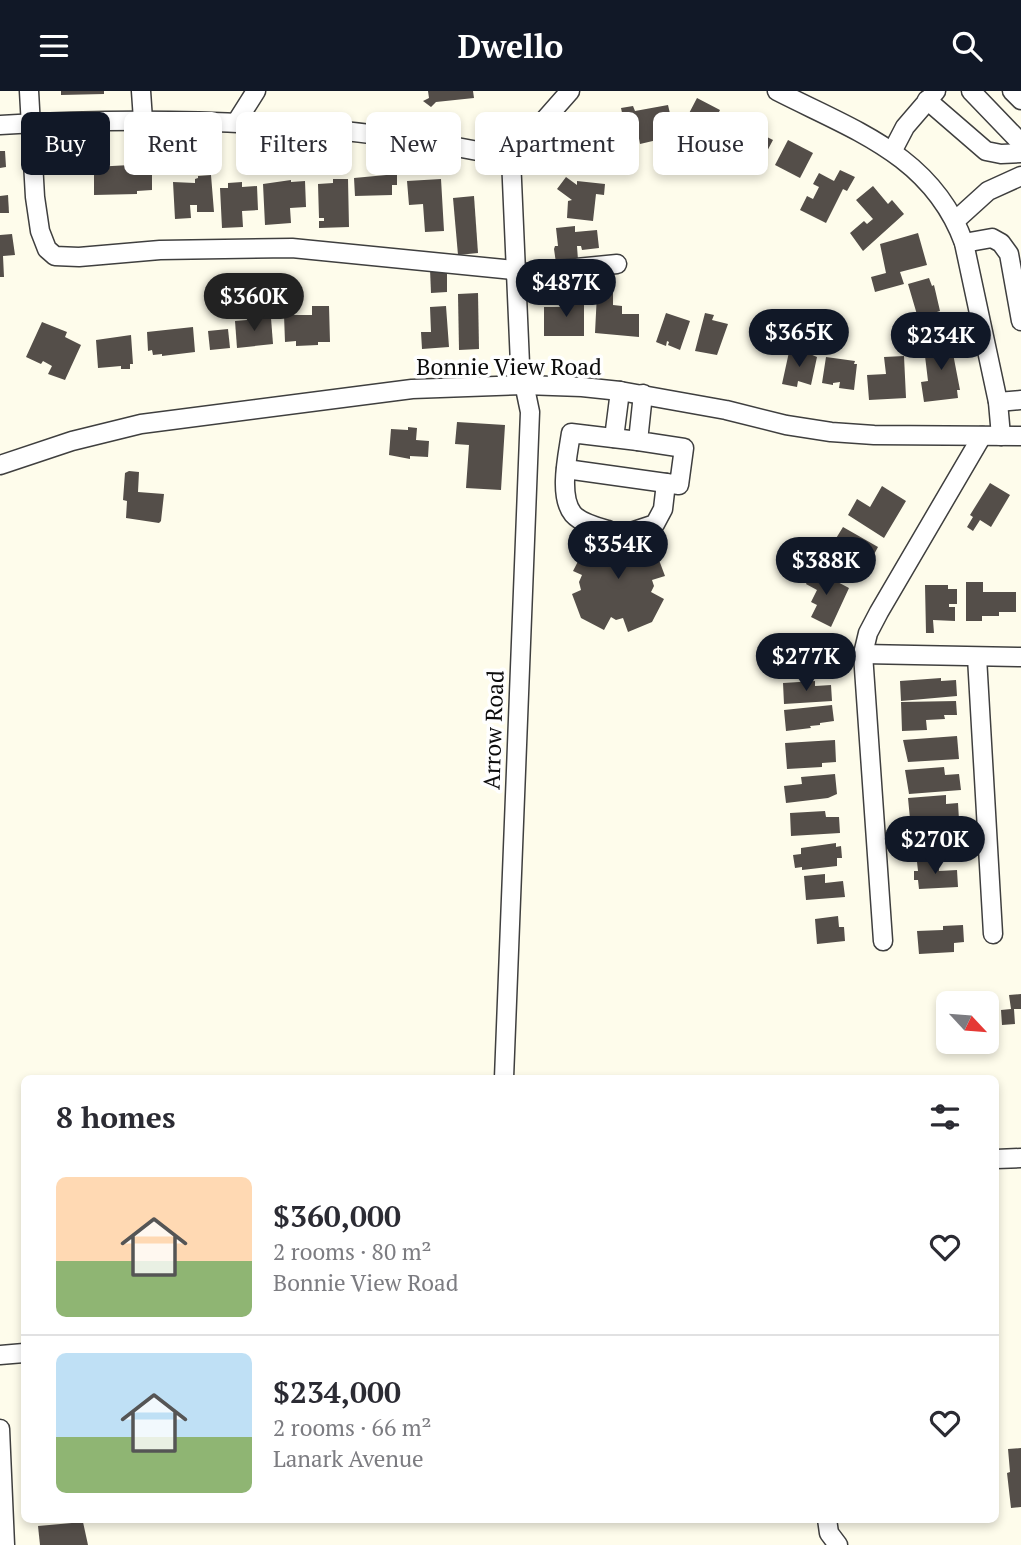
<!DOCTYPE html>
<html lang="en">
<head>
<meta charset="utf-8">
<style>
	body { margin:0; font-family:"PT Serif",serif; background:#f2f2f3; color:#2b2b33; height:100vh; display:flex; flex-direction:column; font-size:26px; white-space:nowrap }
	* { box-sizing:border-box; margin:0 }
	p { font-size:23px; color:#7c7c81 }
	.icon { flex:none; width:38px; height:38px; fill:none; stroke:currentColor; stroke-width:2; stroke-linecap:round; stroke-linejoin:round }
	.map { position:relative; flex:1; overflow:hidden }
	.sheet { position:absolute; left:21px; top:984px; width:978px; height:448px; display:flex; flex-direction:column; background:#fff; border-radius:10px; box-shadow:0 4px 10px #0003 }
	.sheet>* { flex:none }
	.hud { position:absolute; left:21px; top:21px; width:980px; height:63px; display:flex; gap:14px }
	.needle { width:46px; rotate:116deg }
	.buttons { position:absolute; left:936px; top:900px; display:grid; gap:14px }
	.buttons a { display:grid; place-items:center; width:63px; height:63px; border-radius:10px; background:#fff; box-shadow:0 4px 10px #0003; font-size:35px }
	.price { position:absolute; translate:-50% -60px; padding:0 16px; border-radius:24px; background:#111827; color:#fff; font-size:23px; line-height:46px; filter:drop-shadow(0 2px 4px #0008) }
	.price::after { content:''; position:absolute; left:50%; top:42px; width:21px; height:16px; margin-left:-10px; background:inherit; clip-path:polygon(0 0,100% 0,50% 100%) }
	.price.active { background:#222; color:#fff }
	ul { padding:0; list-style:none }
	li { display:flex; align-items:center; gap:21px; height:175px; padding:0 35px }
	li+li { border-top:2px solid #e1e1e2 }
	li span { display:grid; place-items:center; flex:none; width:196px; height:140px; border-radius:10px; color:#555 }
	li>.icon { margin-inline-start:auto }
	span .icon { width:84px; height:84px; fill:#fffc; stroke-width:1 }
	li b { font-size:30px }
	h2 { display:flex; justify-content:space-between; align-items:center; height:84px; padding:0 35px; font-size:30px }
	.chip { padding:0 24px; border-radius:10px; background:#fff; box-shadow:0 4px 10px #0003; font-size:24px; line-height:63px }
	.chip.active { background:#111827; color:#fff }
	header { display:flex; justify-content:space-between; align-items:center; height:91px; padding:0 35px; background:#111827; color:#fff; font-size:32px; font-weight:800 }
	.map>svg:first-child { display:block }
	.building { fill:#544e49 }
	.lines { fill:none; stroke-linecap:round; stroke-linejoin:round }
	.minor-tunnel { stroke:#dad8ca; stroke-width:18; stroke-dasharray:18 9; stroke-linecap:butt }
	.minor-casing { stroke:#3f3f3f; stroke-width:21 }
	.minor { stroke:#fff; stroke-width:18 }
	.labels { text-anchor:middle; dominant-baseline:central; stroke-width:7; stroke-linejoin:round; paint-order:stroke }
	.street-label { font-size:23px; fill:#0c0c0c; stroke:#fff }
</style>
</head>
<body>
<header><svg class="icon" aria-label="menu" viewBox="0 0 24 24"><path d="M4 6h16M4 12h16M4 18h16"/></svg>Dwello<svg class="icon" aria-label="search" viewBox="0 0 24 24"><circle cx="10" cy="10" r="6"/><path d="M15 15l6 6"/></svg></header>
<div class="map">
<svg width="1021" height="1454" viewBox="0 0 1021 1454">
	<rect width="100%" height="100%" fill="#fefceb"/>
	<g class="building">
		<polygon points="61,0 104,0 104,3 61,4"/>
		<polygon points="428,0 473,0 474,7 436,11 431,16 423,10 429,7"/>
		<polygon points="697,7 720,19 718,23 728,30 721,46 714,43 705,60 691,53 699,36 685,30"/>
		<polygon points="668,14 672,31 666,32 667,37 655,40 657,49 640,53 638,42 627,45 621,17 633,15 635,20"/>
		<polygon points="743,30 768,40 765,45 773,49 765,64 757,60 747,79 733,71 744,52 731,45 737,35 740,37"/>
		<polygon points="599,31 612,43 606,49 610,53 584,81 565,64 575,54 577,55"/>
		<polygon points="788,49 813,62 800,87 775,74"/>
		<polygon points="0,60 5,60 6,76 0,77"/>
		<polygon points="130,74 138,75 138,79 152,79 152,99 137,100 137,103 94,104 94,76"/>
		<polygon points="840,79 855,86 847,100 843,98 826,132 800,119 807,105 813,108 819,96 813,93 819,82 834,90"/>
		<polygon points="397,83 397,94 392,94 392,104 355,105 354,87"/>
		<polygon points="211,84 214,121 197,121 197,114 190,114 191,127 175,128 173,91 195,92 195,88 198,87 198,85"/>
		<polygon points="566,86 577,94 577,90 605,93 604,104 596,103 593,130 567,127 568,110 572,109 557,98"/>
		<polygon points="333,88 348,88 349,136 319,137 319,130 324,130 324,127 319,127 318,93 333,92"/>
		<polygon points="441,88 444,140 425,141 423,113 409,114 407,90"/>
		<polygon points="291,89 291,91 305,90 306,116 290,117 291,132 265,134 263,93"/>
		<polygon points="242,91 242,96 257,95 258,119 242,120 243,136 222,137 220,97 228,97 228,92"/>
		<polygon points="873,95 888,113 892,109 904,123 863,160 850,142 864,130 867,133 873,128 856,109"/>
		<polygon points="8,104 9,122 0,122 0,105"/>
		<polygon points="474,105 478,162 458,164 453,107"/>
		<polygon points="575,135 575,141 597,139 599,157 582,159 581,155 577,155 578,169 556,172 554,158 555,155 558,155 556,137"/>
		<polygon points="918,142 927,174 900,181 904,193 875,201 871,186 886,182 880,153"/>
		<polygon points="12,143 15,164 3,165 4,186 0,186 0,144"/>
		<polygon points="430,178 447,178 447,201 431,202"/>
		<polygon points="929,187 932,195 934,194 940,220 918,227 908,193"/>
		<polygon points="478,202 479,258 459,259 458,203"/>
		<polygon points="572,202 584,202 584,245 544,245 544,216 572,216"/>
		<polygon points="597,202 613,202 613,214 622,215 622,223 639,223 639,246 595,242"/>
		<polygon points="312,215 329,215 330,251 318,251 318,254 296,255 296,250 285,251 284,224 312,224"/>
		<polygon points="446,215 449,256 422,258 421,241 431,241 430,216"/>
		<polygon points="666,222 690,230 680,259 668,254 669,251 667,250 666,255 656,251"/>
		<polygon points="705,222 714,224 712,229 728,233 717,264 695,260"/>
		<polygon points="271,227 273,253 237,257 235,230"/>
		<polygon points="42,231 67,241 65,246 81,254 65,289 48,283 52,275 43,270 41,273 26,266"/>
		<polygon points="193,236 195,261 162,265 162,263 153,264 152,259 148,260 147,241"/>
		<polygon points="228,238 230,257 210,259 208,240"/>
		<polygon points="131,244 133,273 130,273 130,278 121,278 121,275 98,277 96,249"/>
		<polygon points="950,247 960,299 957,299 958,307 924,311 921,291 928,290 925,265 930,264 928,250"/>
		<polygon points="789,261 805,264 810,263 817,266 811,294 798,290 797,296 782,293"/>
		<polygon points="904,265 906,307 869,309 867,284 886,283 884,266"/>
		<polygon points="826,266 855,270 854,273 857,273 854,299 839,297 840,291 833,292 833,294 822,292"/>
		<polygon points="457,331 505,334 501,399 466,397 469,354 455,353"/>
		<polygon points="408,336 417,337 416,349 429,350 428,366 410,365 410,368 389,364 391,338 408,339"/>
		<polygon points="129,380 139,381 138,401 164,403 161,430 159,432 126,427 127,410 123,409 125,382"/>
		<polygon points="990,392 1010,404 991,436 980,429 973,440 967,436 973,426 970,424"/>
		<polygon points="882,395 906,410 884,447 848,424 857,408 870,416"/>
		<polygon points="609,432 635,433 634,450 656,461 665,485 652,489 654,495 651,501 664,508 652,531 628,541 623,527 616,529 611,526 604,539 581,527 572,503 581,499 579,491 582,484 573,480 585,457 607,449"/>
		<polygon points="843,436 878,456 860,489 842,478 853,460 835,449"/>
		<polygon points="813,478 849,497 831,536 811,526 817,514 811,511 817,499 806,493"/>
		<polygon points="966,491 983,491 983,501 1016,501 1016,521 999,521 999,525 982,525 982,530 966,530"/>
		<polygon points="925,494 948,494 948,498 957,498 957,513 949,513 949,516 955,516 955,530 933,529 934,542 926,542"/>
		<polygon points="827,550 829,571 814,572 814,576 790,578 789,553"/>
		<polygon points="941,587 941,590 956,589 957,605 901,610 900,590"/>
		<polygon points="815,590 815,595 831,594 832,610 784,613 783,592"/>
		<polygon points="956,610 957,624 944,624 945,628 926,629 927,639 902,640 901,611"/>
		<polygon points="832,614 834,630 820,632 820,634 810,635 811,637 786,640 784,619"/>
		<polygon points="957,645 959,668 908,671 903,649"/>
		<polygon points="835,649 836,671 822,672 822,676 787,678 785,652"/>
		<polygon points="944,676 945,684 959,683 961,699 909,703 905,679"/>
		<polygon points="835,683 837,703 828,707 786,712 784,695 802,693 801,686"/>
		<polygon points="946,704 946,713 958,712 959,729 925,731 926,734 914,734 913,728 910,728 908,707"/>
		<polygon points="825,720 826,726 839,726 840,742 791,745 790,722"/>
		<polygon points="953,736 955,752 936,755 937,763 917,765 914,741"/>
		<polygon points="836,752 836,756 841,755 842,767 837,767 837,775 802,779 802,776 795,777 793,764 801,763 801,757"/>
		<polygon points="939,770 939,780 957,779 958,796 919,798 918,789 914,789 914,780 918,780 917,771"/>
		<polygon points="825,783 825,792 843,790 845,806 806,809 804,785"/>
		<polygon points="838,825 839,836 844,836 845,850 817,853 815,828"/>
		<polygon points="963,834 964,851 954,852 954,861 919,863 917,840 943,839 943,835"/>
		<polygon points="1021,903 1021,918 1014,918 1015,933 1002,934 1001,919 1011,918 1009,904"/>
		<polygon points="1021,1357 1021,1416 1011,1417 1007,1382 1010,1381 1008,1358"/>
		<polygon points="83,1431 88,1454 40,1454 38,1435"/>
	</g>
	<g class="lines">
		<polyline class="minor-tunnel" points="608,439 634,440"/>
		<defs>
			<g id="minor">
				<polyline points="29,0 35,106 40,140 47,158 55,165 79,166 160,159 292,157 514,179"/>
				<polyline points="141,0 143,29"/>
				<path d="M777,0C853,39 932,64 964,152L998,311L1001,345"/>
				<polyline points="971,0 1021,52"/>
				<polyline points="1012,0 1021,9"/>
				<polyline points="927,9 986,60 1001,63 1021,62"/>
				<polyline points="237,30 256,0"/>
				<path d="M0,34C171,24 344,30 511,67"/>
				<polyline points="893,59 905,36 936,0"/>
				<polyline points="956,129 988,100 1021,85"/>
				<polyline points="964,152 992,147 1001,152 1009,163 1021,230"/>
				<polyline points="515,183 617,173"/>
				<polyline points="998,311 1021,309"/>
				<polyline points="614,347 620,300"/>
				<polyline points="0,374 72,350 141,333 412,298 524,294 582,296 620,300 726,319 786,334 831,341 874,344 1021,345"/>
				<polyline points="566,378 666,392"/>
				<path d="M608,439C597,436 581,432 573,423C558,405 568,363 571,342L638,350"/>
				<polyline points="634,440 655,433 663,418 666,392 679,394 684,357 638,350 643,303"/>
				<polyline points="863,563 1021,566"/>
				<polyline points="977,566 993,843"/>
				<polyline points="883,850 863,563 868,542 879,521 982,345"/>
				<polyline points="504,987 530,321 520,273 511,67 570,0"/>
				<polyline points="996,1068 1021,1067"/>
				<polyline points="0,1264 24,1262"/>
				<polyline points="0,1338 5,1454"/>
				<polyline points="827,1428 829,1442 838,1454"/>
			</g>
		</defs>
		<use href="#minor" class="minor-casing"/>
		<use href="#minor" class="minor"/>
	</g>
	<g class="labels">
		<g class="street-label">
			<text x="509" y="275">Bonnie View Road</text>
			<text transform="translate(493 639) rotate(-88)">Arrow Road</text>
		</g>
	</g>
</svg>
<div class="buttons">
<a><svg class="needle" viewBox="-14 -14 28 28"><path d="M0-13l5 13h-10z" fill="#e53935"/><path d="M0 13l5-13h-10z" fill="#7c7c81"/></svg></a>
</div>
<b class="price" style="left:566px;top:228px">$487K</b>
<b class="price active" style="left:254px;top:242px">$360K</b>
<b class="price" style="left:799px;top:278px">$365K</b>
<b class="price" style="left:941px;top:281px">$234K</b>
<b class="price" style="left:618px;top:490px">$354K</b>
<b class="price" style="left:826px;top:506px">$388K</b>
<b class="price" style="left:806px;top:602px">$277K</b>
<b class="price" style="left:935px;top:785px">$270K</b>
<div class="hud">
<a class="chip active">Buy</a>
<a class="chip">Rent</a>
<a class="chip">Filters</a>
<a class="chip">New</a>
<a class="chip">Apartment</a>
<a class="chip">House</a>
</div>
<section class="sheet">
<h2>8 homes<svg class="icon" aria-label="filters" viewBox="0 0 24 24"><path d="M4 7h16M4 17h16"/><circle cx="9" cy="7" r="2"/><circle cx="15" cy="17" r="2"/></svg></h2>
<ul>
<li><span style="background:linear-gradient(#ffd9b3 60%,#8fb573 0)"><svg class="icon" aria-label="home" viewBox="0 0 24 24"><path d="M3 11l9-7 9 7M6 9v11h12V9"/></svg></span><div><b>$360,000</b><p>2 rooms · 80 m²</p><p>Bonnie View Road</p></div><svg class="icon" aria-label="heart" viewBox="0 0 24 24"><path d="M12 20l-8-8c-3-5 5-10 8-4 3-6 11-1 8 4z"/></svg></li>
<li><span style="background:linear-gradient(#bfe0f5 60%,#8fb573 0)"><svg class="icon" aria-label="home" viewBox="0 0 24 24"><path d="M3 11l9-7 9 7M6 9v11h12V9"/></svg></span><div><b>$234,000</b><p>2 rooms · 66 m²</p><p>Lanark Avenue</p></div><svg class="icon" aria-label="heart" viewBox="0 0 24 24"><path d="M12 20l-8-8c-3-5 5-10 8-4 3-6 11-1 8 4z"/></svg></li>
</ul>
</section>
</div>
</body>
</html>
